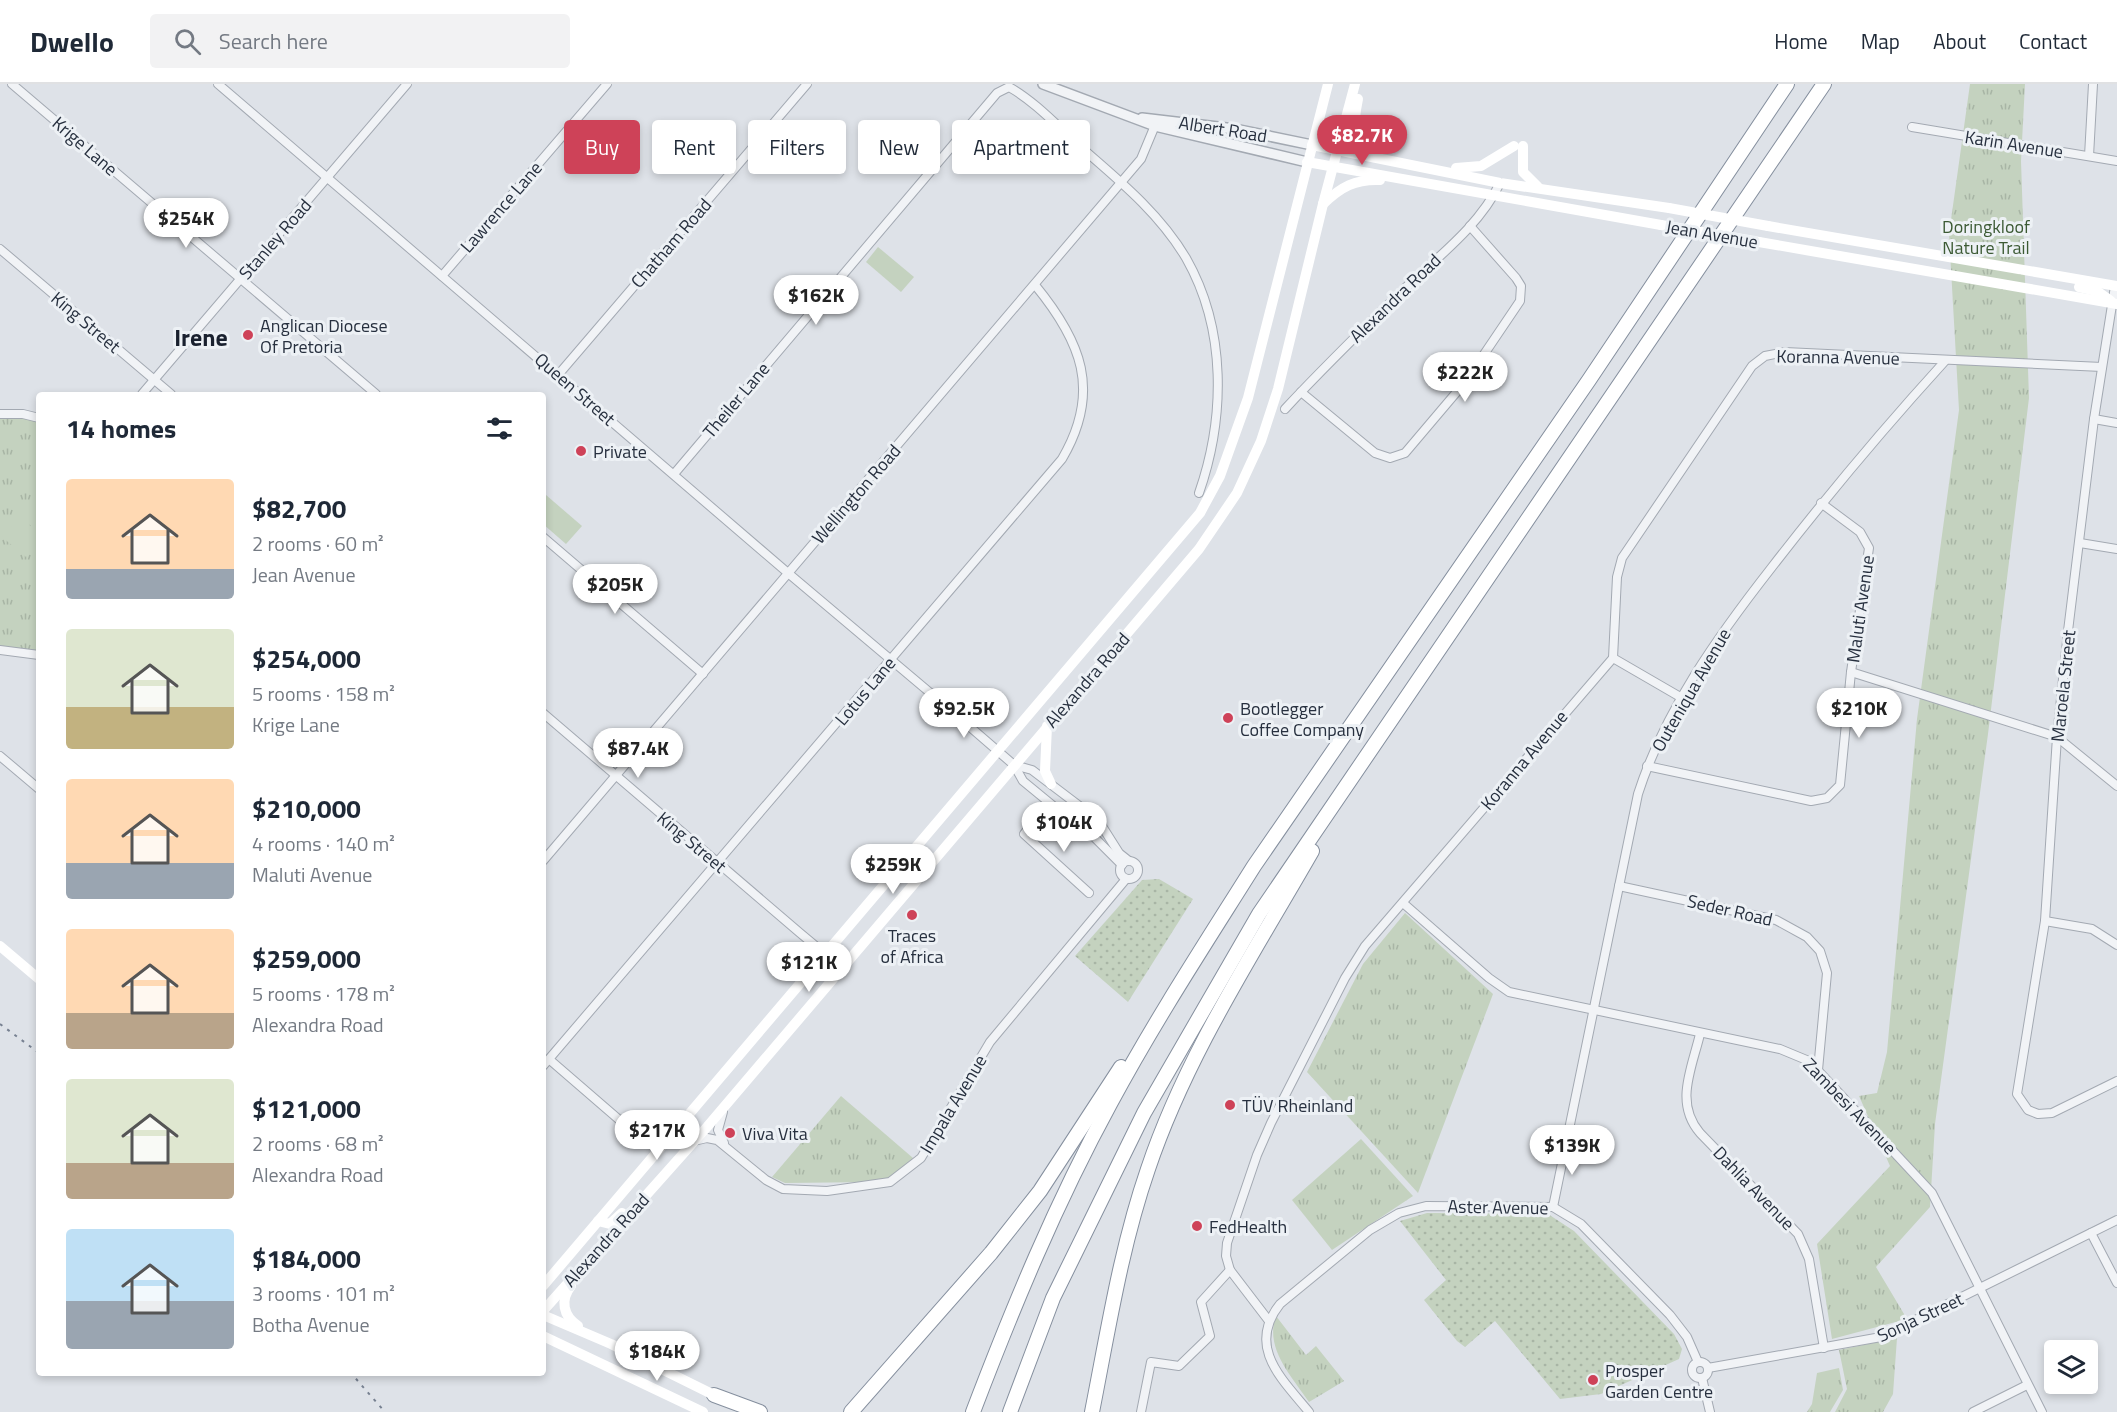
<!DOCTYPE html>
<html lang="en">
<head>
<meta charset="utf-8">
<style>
	body { margin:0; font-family:"Titillium Web",sans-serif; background:#f2f2f3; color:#1f2937; height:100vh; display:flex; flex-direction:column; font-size:22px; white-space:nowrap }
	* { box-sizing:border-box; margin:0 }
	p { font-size:20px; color:#747a83 }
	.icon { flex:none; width:33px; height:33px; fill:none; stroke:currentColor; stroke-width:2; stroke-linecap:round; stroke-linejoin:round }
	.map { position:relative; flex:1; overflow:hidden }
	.sheet { position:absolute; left:36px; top:308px; width:510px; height:984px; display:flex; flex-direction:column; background:#fff; border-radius:6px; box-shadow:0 3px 9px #0003 }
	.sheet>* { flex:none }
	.banner { position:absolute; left:564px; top:36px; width:570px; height:54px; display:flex; gap:12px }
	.controls { position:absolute; left:2044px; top:1256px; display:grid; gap:12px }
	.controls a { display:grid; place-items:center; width:54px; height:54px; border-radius:6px; background:#fff; box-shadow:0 3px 9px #0003; font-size:30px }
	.price { position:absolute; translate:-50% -51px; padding:0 14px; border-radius:21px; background:#fff; color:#222; font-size:20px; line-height:39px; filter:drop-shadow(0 2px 3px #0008) }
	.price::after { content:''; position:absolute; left:50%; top:36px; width:18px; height:14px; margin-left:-9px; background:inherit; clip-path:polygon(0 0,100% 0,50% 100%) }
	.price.selected { background:#ce4258; color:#fff }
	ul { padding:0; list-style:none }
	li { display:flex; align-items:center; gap:18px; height:150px; padding:0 30px }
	li span { display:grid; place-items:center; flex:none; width:168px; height:120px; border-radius:6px; color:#555 }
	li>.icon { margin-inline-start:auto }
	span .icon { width:72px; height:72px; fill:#fffc; stroke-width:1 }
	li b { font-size:26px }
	h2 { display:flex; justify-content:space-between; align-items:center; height:72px; padding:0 30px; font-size:26px }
	.pill { padding:0 21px; border-radius:6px; background:#fff; box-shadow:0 3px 9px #0003; font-size:21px; line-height:54px }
	.pill.selected { background:#ce4258; color:#fff }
	header { display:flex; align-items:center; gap:36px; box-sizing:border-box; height:84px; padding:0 30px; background:#fff; border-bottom:2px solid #e0e1e3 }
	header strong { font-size:28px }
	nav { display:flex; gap:33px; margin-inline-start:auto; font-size:21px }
	.search { width:420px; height:54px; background:#f2f2f3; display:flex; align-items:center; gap:15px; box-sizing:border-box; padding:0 21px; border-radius:6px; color:#747a83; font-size:22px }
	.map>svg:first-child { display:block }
	.grass { fill:url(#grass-dots) }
	.park { fill:url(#park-tufts) }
	.pitch { fill:#c4d2bf }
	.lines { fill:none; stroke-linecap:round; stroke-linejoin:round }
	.minor-casing { stroke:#a3a9b2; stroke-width:10 }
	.tertiary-casing { stroke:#a3a9b2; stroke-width:12 }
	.motorway-casing { stroke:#858f9e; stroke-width:16 }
	.minor { stroke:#f1f3f6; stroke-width:8 }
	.tertiary { stroke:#f1f3f6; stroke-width:9 }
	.secondary { stroke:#fff; stroke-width:10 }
	.motorway { stroke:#fff; stroke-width:14 }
	.rail { stroke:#778191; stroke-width:2; stroke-dasharray:3 6; stroke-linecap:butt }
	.secondary-bridge { stroke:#fff; stroke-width:10 }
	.poi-dot { fill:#ce4258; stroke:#edf1f5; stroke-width:2 }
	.labels { text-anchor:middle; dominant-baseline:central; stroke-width:6; stroke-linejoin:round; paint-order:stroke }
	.street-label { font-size:18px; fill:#27303f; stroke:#edf1f5 }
	.park-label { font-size:18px; fill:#3c5a34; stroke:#edf1f5 }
	.poi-label { font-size:18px; fill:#27303f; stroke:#edf1f5; text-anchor:start }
	.district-label { font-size:24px; font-weight:bold; fill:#1a212f; stroke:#edf1f5 }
</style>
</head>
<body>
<header>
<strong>Dwello</strong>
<div class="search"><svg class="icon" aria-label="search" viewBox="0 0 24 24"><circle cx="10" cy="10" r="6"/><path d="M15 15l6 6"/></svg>Search here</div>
<nav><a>Home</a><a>Map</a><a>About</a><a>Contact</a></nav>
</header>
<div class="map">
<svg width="2117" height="1328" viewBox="0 0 2117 1328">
	<defs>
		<pattern id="grass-dots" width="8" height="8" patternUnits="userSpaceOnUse" patternTransform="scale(1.5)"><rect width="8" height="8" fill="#c4d2bf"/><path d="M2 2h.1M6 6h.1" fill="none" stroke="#a8b5a5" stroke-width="1.8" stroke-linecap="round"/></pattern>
		<pattern id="park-tufts" width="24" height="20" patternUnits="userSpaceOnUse" patternTransform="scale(1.5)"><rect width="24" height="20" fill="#c4d2bf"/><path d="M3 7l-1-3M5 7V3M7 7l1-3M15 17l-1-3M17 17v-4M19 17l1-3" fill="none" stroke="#a8b5a5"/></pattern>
	</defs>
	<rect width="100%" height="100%" fill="#dee2e8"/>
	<g class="grass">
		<polygon points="1159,795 1193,815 1128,918 1075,872 1142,796"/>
		<polygon points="1427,1129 1548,1130 1574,1147 1674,1250 1682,1265 1679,1275 1601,1310 1560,1315 1495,1237 1465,1263 1457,1257 1424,1216 1446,1196 1400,1137"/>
	</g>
	<g class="park">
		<polygon points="1970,0 2025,0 2021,77 2029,314 1988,650 1935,1040 1930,1123 1876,1183 1907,1235 1832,1255 1817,1160 1890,1082 1859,1012 1877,1009 1887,968 1917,635 1959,326 1949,150"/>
		<polygon points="0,329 39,334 39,567 13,567 0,562"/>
		<polygon points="1405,829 1493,910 1418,1109 1307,988 1363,880"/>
		<polygon points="841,1012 913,1074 889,1094 875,1098 785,1099 772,1093"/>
		<polygon points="1361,1055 1413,1112 1332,1166 1292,1116"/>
		<path d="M1276,1232L1306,1271L1316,1262L1344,1297L1309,1318C1292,1293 1264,1264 1276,1232Z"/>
		<polygon points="1897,1254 1893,1310 1883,1328 1835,1328 1847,1305 1839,1266"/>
		<polygon points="1839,1284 1843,1306 1830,1328 1807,1328 1812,1320 1817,1289"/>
	</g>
	<g class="pitch">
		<polygon points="878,163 914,193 901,208 866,178"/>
		<polygon points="546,411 582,442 566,460 543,440 543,415"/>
		<polygon points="20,433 39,449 39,459 26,473 2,453"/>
	</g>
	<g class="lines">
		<defs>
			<g id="minor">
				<polyline points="12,0 376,310"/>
				<polyline points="218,0 788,489 947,623 1014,681 1023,697 1074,739"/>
				<polyline points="1912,43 2117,77"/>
				<polyline points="2089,72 2093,0"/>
				<polyline points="0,165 171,310"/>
				<polyline points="442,192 607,0"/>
				<polyline points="2115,202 2094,335 2068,547 2057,653 2045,837 2017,1010 2028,1026 2038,1030 2052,1029 2117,997"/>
				<polyline points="558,291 807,0"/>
				<polyline points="1301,308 1375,369 1390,374 1405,369 1466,297 1520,217 1521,202 1516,194 1470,142"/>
				<polyline points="142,310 407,0"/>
				<path d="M1285,325C1324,283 1364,244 1405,204C1439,172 1480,141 1500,99"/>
				<polyline points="0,330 23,330 39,334"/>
				<polyline points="2094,335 2117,339"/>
				<path d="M674,390L997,9L1009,3C1036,18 1060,45 1083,65C1120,97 1160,130 1186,174C1227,246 1225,334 1199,409"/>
				<polyline points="543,453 703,590"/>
				<polyline points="2080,459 2117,465"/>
				<polyline points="0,566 39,571"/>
				<polyline points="1613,574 1682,614"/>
				<polyline points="1851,588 2057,653 2117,702"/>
				<polyline points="543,629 800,849 824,869 848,876"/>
				<polyline points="0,672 39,705"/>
				<polyline points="1014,681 1032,686 1082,724"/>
				<polyline points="1647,682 1811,717 1827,714 1840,701 1851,588 1869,464 1860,448 1821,419"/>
				<circle cx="1087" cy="737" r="13"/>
				<polyline points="1041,729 1024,750 1089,809"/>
				<polyline points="1100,739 1119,769 1129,777"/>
				<polyline points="1088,751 1094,753 1122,781"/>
				<polyline points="543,777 1141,75 1156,39"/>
				<circle cx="1129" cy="786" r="9"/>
				<polyline points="1619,802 1776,836 1807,853 1820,867 1827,889 1818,986"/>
				<polyline points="1403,819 1489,894 1509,908 1780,965 1809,977 1932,1109 2042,1328"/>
				<polyline points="2045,837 2092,845 2117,861"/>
				<path d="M1700,950C1692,984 1674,1019 1700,1049L1798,1150L1809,1175L1824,1264"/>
				<polyline points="550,976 631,1046"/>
				<path d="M543,982L1062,375C1102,307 1081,257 1035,201"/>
				<polyline points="723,1028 718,1046 724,1059"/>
				<polyline points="694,1057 707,1054 717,1056 766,1096 783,1105 827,1107 890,1098 921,1074 990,958 1126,795"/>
				<path d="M1553,1123L1638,710C1665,626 1718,552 1772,483C1827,412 1884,344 1945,277"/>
				<polyline points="2091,1149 2117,1199"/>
				<polyline points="1269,1237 1230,1186 1226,1172 1227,1159 1257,1071 1271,1039 1345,894 1365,862 1613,574 1617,493 1622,474 1752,282 1765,272 1785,268 2102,283"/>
				<circle cx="1700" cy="1286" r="8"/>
				<polyline points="1708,1284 1881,1253 2117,1136"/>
				<polyline points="1702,1294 1710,1328"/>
				<polyline points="1141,1328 1151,1278 1179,1282 1210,1252 1201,1218 1230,1186"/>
				<path d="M1309,1328C1282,1295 1246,1263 1280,1220L1370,1146L1399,1129L1426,1122L1553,1123L1581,1140L1670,1231L1687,1253L1698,1278"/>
				<polyline points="1973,1328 2027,1301"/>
			</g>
			<g id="tertiary">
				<polyline points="1043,0 1155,42 1307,78"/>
				<polyline points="1142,34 1235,45 1312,61"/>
			</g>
			<g id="motorway">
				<polyline points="714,1311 760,1328"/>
				<polyline points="851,1328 991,1169 1040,1107 1121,983"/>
				<path d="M973,1328C1013,1223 1056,1119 1110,1020C1154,938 1205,860 1254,782L1589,296L1787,0"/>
				<polyline points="1010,1328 1053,1214 1144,1029 1259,830 1824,0"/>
				<path d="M1092,1328C1108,1247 1121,1163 1148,1085C1186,972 1253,870 1312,767"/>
			</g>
		</defs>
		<use href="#minor" class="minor-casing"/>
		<use href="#tertiary" class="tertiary-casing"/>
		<use href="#motorway" class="motorway-casing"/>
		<use href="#minor" class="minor"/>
		<use href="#tertiary" class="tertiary"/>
		<g class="secondary">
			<path d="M1358,15C1353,39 1351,57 1373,73"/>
			<polyline points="1312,61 1500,99 1669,124"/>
			<polyline points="1523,62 1523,88 1538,103"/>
			<polyline points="1307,78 1661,141"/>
			<polyline points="1456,84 1481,82 1514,62"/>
			<path d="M1323,120C1341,103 1355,95 1380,96"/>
			<polyline points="1768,142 2117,202"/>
			<polyline points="1759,158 2117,220"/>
			<polyline points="2079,203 2097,207 2111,217"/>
			<polyline points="1047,642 1045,687 1051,700"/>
			<polyline points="0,862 39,895"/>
			<polyline points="598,1137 610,1140 622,1129"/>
			<polyline points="543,1202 1200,429 1220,392 1248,314 1328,0"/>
			<path d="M571,1202C560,1216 563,1232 578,1242"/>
			<polyline points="543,1227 707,1043 1199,465 1237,409 1261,357 1278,305 1323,120 1355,0"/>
			<polyline points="543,1231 611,1260 720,1314"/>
			<polyline points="543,1252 703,1328"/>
		</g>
		<use href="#motorway" class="motorway"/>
		<g class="rail">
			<polyline points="0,940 39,969"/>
			<polyline points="350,1288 385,1328"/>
		</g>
		<g class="secondary-bridge">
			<polyline points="1669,124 1768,142"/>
			<polyline points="1661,141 1759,158"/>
		</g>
	</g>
	<g class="poi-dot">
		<circle cx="248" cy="251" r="6"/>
		<circle cx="581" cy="367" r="6"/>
		<circle cx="1228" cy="634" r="6"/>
		<circle cx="912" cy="831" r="6"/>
		<circle cx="1230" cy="1021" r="6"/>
		<circle cx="730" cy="1049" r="6"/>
		<circle cx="1197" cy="1142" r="6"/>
		<circle cx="1593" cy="1296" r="6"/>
	</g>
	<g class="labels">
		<g class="street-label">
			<text transform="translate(1223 45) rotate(9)">Albert Road</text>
			<text transform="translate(2014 60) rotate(9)">Karin Avenue</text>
			<text transform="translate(85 62) rotate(41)">Krige Lane</text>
			<text transform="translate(501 123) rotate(-49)">Lawrence Lane</text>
			<text transform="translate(1712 150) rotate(10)">Jean Avenue</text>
			<text transform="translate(275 155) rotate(-49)">Stanley Road</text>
			<text transform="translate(671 159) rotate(-49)">Chatham Road</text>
			<text transform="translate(1395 214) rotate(-44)">Alexandra Road</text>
			<text transform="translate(86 238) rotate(40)">King Street</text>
			<text transform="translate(1838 273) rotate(1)">Koranna Avenue</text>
			<text transform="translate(575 305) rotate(41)">Queen Street</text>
			<text transform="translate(736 316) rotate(-50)">Theiler Lane</text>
			<text transform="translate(856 410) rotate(-49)">Wellington Road</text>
			<text transform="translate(1860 525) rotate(-82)">Maluti Avenue</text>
			<text transform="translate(1087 596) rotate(-49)">Alexandra Road</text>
			<text transform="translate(2063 602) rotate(-84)">Maroela Street</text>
			<text transform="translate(1691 606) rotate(-60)">Outeniqua Avenue</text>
			<text transform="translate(865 607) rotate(-50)">Lotus Lane</text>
			<text transform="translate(1524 676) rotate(-50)">Koranna Avenue</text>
			<text transform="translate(692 758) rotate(40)">King Street</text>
			<text transform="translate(1730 826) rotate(13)">Seder Road</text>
			<text transform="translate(953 1020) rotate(-59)">Impala Avenue</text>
			<text transform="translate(1850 1022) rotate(46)">Zambesi Avenue</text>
			<text transform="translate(1754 1104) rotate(46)">Dahlia Avenue</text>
			<text transform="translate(1498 1123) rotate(1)">Aster Avenue</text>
			<text transform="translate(606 1156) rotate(-48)">Alexandra Road</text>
			<text transform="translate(1920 1233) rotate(-25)">Sonja Street</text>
		</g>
		<g class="park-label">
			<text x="1986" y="142">Doringkloof<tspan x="1986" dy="21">Nature Trail</tspan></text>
		</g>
		<g class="poi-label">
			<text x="260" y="241">Anglican Diocese<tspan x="260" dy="21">Of Pretoria</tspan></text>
			<text x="593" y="367">Private</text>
			<text x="1240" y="624">Bootlegger<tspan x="1240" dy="21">Coffee Company</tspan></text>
			<text x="912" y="851" text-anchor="middle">Traces<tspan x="912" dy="21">of Africa</tspan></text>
			<text x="1242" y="1021">TÜV Rheinland</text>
			<text x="742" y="1049">Viva Vita</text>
			<text x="1209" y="1142">FedHealth</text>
			<text x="1605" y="1286">Prosper<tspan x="1605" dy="21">Garden Centre</tspan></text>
		</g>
		<g class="district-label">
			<text x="201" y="253">Irene</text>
		</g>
	</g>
</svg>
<div class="controls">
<a><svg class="icon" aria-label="layers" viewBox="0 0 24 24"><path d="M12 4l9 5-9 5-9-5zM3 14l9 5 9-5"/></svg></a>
</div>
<b class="price selected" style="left:1362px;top:82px">$82.7K</b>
<b class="price" style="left:186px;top:165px">$254K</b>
<b class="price" style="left:816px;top:242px">$162K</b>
<b class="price" style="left:1465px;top:319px">$222K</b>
<b class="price" style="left:615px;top:531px">$205K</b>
<b class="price" style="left:964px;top:655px">$92.5K</b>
<b class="price" style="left:1859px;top:655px">$210K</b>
<b class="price" style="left:638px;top:695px">$87.4K</b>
<b class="price" style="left:1064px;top:769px">$104K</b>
<b class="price" style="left:893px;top:811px">$259K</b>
<b class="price" style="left:809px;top:909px">$121K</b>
<b class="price" style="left:657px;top:1077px">$217K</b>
<b class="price" style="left:1572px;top:1092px">$139K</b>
<b class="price" style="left:657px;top:1298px">$184K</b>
<div class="banner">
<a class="pill selected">Buy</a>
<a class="pill">Rent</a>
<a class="pill">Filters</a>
<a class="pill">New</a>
<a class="pill">Apartment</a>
</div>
<section class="sheet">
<h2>14 homes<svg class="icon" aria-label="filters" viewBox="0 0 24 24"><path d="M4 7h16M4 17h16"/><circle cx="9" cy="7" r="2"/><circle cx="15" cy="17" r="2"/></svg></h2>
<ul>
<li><span style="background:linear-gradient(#ffd9b3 75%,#9aa5b1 0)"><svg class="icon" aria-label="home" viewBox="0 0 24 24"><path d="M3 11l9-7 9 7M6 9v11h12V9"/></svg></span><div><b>$82,700</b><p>2 rooms · 60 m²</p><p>Jean Avenue</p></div></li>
<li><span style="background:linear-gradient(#dfe7d0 65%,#c2b280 0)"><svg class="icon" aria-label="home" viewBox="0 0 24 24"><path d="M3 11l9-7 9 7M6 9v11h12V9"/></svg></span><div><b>$254,000</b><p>5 rooms · 158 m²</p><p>Krige Lane</p></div></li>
<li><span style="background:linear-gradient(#ffd9b3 70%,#9aa5b1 0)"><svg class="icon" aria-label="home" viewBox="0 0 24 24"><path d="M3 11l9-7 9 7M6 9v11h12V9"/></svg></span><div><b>$210,000</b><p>4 rooms · 140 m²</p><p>Maluti Avenue</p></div></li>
<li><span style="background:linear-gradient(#ffd9b3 70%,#b9a48a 0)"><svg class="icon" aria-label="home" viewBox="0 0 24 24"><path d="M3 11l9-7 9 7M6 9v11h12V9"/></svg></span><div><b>$259,000</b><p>5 rooms · 178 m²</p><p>Alexandra Road</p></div></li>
<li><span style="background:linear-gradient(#dfe7d0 70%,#b9a48a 0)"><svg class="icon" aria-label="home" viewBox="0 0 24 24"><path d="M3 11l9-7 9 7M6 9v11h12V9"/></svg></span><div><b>$121,000</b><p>2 rooms · 68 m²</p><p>Alexandra Road</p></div></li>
<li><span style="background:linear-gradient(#bfe0f5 60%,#9aa5b1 0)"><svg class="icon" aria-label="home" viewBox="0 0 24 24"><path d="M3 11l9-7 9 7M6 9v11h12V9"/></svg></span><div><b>$184,000</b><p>3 rooms · 101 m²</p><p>Botha Avenue</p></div></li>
</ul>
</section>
</div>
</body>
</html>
